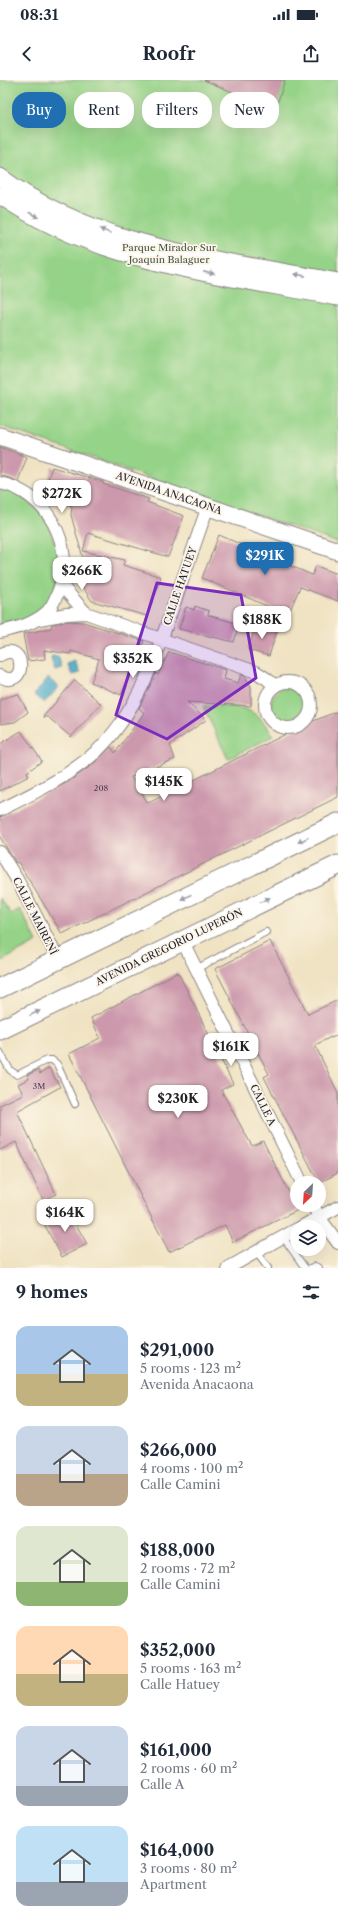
<!DOCTYPE html>
<html lang="en">
<head>
<meta charset="utf-8">
<style>
	body { margin:0; font-family:"Libre Caslon Text",serif; background:#f6f6f7; color:#1f2937; height:100vh; display:flex; flex-direction:column; font-size:15px; white-space:nowrap }
	* { box-sizing:border-box; margin:0 }
	p { font-size:13px; color:#747a83 }
	.icon { flex:none; width:22px; height:22px; fill:none; stroke:currentColor; stroke-width:2; stroke-linecap:round; stroke-linejoin:round }
	.map { position:relative; height:1188px; overflow:hidden }
	.panel { display:flex; flex-direction:column; background:#fff; flex:1 }
	.panel>* { flex:none }
	.hud { position:absolute; left:12px; top:12px; width:314px; height:36px; display:flex; gap:8px }
	.needle { width:26px; rotate:205deg }
	.buttons { position:absolute; left:290px; top:1096px; display:grid; gap:8px }
	.buttons a { display:grid; place-items:center; width:36px; height:36px; border-radius:50%; background:#fff; box-shadow:0 4px 16px #0002; font-size:20px }
	.price { position:absolute; translate:-50% -34px; padding:0 9px; border-radius:8px; background:#fff; color:#222; font-size:13px; line-height:26px; filter:drop-shadow(0 1px 2px #0008) }
	.price::after { content:''; position:absolute; left:50%; top:24px; width:12px; height:9px; margin-left:-6px; background:inherit; clip-path:polygon(0 0,100% 0,50% 100%) }
	.price.current { background:#1f6fb2; color:#fff }
	ul { padding:0; list-style:none }
	li { display:flex; align-items:center; gap:12px; height:100px; padding:0 16px }
	li span { display:grid; place-items:center; flex:none; width:112px; height:80px; border-radius:12px; color:#555 }
	li>.icon { margin-inline-start:auto }
	span .icon { width:48px; height:48px; fill:#fffc; stroke-width:1 }
	li b { font-size:17px }
	h2 { display:flex; justify-content:space-between; align-items:center; height:48px; padding:0 16px; font-size:17px }
	.chip { padding:0 14px; border-radius:16px; background:#fff; box-shadow:0 4px 16px #0002; font-size:14px; line-height:36px }
	.chip.current { background:#1f6fb2; color:#fff }
	.status { display:flex; justify-content:space-between; align-items:center; height:28px; padding:0 20px; background:#fff; direction:ltr }
	.status svg { height:11px; fill:currentColor }
	header { display:flex; justify-content:space-between; align-items:center; height:52px; padding:0 16px; background:#fff; font-size:18px; font-weight:700 }
	.map>svg:first-child { display:block }
	.green { fill:#95d388; stroke:#5c7a62 }
	.water { fill:#48a9c8; stroke:#356682 }
	.building { fill:#cc98ac }
	.lines { fill:none; stroke-linecap:round; stroke-linejoin:round }
	.lane-casing { stroke:#89827f; stroke-width:8 }
	.street-casing { stroke:#89827f; stroke-width:14 }
	.secondary-casing { stroke:#89827f; stroke-width:19 }
	.primary-casing { stroke:#89827f; stroke-width:21 }
	.lane { stroke:#fff; stroke-width:6 }
	.street { stroke:#fff; stroke-width:12 }
	.secondary { stroke:#fff; stroke-width:17 }
	.primary { stroke:#fff; stroke-width:19 }
	.oneway { fill:#9c9ca7 }
	.marked { fill:#7b2cbf; fill-opacity:0.2; stroke:#7b2cbf; stroke-width:3; stroke-linejoin:round }
	.labels { text-anchor:middle; dominant-baseline:central; stroke-width:3.5; stroke-linejoin:round; paint-order:stroke }
	.number-label { font-size:8px; fill:#4c4057 }
	.park-label { font-size:10px; fill:#445752; stroke:#fcf5e5 }
	.street-label { font-size:10px; fill:#22223b; stroke:#fcf5e5 }
</style>
</head>
<body>
<div class="status"><b>08:31</b><svg viewBox="0 0 49 12"><path d="M0 12V9h3v3zM5 12V6h3v6zM10 12V3h3v9zM15 12V0h3v12zM26 1h20v11H26zM47 4h2v5h-2z"/></svg></div>
<header><svg class="icon" aria-label="back" viewBox="0 0 24 24"><path d="M15 5l-7 7 7 7"/></svg>Roofr<svg class="icon" aria-label="share" viewBox="0 0 24 24"><path d="M12 15V3M7 8l5-5 5 5M5 13v7h14v-7"/></svg></header>
<div class="map">
<svg width="338" height="1188" viewBox="0 0 338 1188">
	<rect width="100%" height="100%" fill="#fcf5e5"/>
	<filter id="ink" filterUnits="userSpaceOnUse"><feTurbulence type="fractalNoise" baseFrequency=".025" numOctaves="2"/><feDisplacementMap in="SourceGraphic" scale="8" xChannelSelector="R" yChannelSelector="G"/><feConvolveMatrix kernelMatrix="1 2 1 2 8 2 1 2 1" color-interpolation-filters="sRGB"/></filter>
	<filter id="wash" filterUnits="userSpaceOnUse"><feTurbulence type="fractalNoise" baseFrequency=".012" numOctaves="4" result="noise"/><feDisplacementMap in="SourceGraphic" scale="16" xChannelSelector="R" yChannelSelector="G"/><feGaussianBlur stdDeviation="0.9" result="paint"/><feColorMatrix in="noise" values="0 0 0 0 0 0 0 0 0 0 0 0 0 0 0 0 0 1.4 0 .05"/><feComposite in="paint" operator="in"/></filter>
	<g filter="url(#wash)">
		<rect width="100%" height="100%" fill="#f0e3c3"/>
		<g class="green">
			<polygon points="0,0 338,0 338,463 0,346"/>
			<polygon points="0,406 11,408 46,437 61,482 53,517 36,537 0,548"/>
			<circle cx="289" cy="625" r="18"/>
			<path d="M203,626C238,627 253,622 273,656L228,679Z"/>
			<polygon points="0,818 11,834 20,829 37,862 0,882"/>
		</g>
		<g class="water">
			<polygon points="52,576 58,576 62,588 55,590 51,579"/>
			<polygon points="75,581 80,593 72,595 67,584"/>
			<polygon points="48,598 59,607 44,623 34,615"/>
		</g>
		<g id="blocks">
			<g class="building">
				<polygon points="204,0 285,0 275,30"/>
				<polygon points="0,367 27,377 18,401 0,395"/>
				<polygon points="52,387 103,402 103,404 149,419 147,422 184,436 168,477 88,453 83,471 125,480 123,485 161,497 147,536 92,521 77,499 83,478 71,435 72,426 65,423 55,410 57,402 48,399"/>
				<polygon points="219,455 312,495 316,486 338,494 338,521 300,507 288,535 202,498"/>
				<polygon points="195,526 209,531 208,535 239,544 234,562 179,549 186,527 194,530"/>
				<polygon points="68,541 83,542 144,561 121,615 91,602 99,579 71,571 70,574 44,570 45,579 28,581 23,554 51,548 52,544"/>
				<polygon points="256,544 277,551 269,576 248,570"/>
				<polygon points="169,572 226,590 224,599 238,603 241,595 245,596 251,607 251,626 187,622 206,640 170,665 175,679 131,697 148,723 306,644 338,631 338,717 62,854 18,782 16,783 0,757 0,737 68,702 92,685 111,667 115,673 144,633 139,628 156,593 158,595"/>
				<polygon points="75,600 101,624 71,657 48,637 43,637"/>
				<polygon points="18,614 28,632 15,642 0,644 0,619"/>
				<polygon points="21,651 42,681 27,692 29,696 0,711 0,664"/>
				<polygon points="270,861 308,934 338,920 338,955 331,958 331,957 315,965 338,1013 338,1093 319,1103 264,997 269,994 215,889"/>
				<polygon points="178,892 233,1004 221,1010 252,1066 263,1061 298,1130 233,1162 225,1145 169,1172 69,974 100,958 91,938"/>
				<polygon points="49,988 60,1007 17,1031 56,1114 43,1120 16,1062 0,1070 0,1025 23,1014 18,1004 29,999 27,995 38,990 40,994"/>
				<polygon points="68,1130 87,1164 62,1177 43,1142"/>
			</g>
		</g>
	</g>
	<g filter="url(#ink)">
		<use href="#blocks" fill-opacity="0" stroke="#89827f" stroke-width="1"/>
		<g class="lines">
			<defs>
				<g id="lane">
					<polyline points="196,889 266,852"/>
					<polyline points="0,972 10,990 17,995 47,980 52,980 57,984 75,1024"/>
					<polyline points="283,1157 305,1188"/>
					<polyline points="256,1172 268,1188"/>
					<polyline points="310,1188 315,1186 319,1188"/>
				</g>
				<g id="street">
					<path d="M0,403C47,413 76,465 59,510C56,517 53,526 47,532C34,544 17,548 0,552"/>
					<polyline points="61,505 86,533"/>
					<polyline points="39,539 67,534 86,533 256,592 267,599 275,606"/>
					<path d="M0,575C27,559 27,612 0,596"/>
					<circle cx="288" cy="625" r="23"/>
					<path d="M0,730C34,713 70,696 98,670C138,631 155,578 173,527C185,493 196,460 208,426"/>
					<polyline points="0,772 18,801 58,879"/>
					<polyline points="182,860 302,1103"/>
					<polyline points="313,1125 319,1137 338,1163"/>
					<polyline points="301,1147 338,1127"/>
					<polyline points="228,1188 297,1149"/>
				</g>
				<g id="secondary">
					<path d="M0,97C96,169 224,180 338,202"/>
					<path d="M0,115C97,183 224,195 338,217"/>
					<polyline points="0,356 338,471"/>
				</g>
				<g id="primary">
					<polyline points="0,908 338,743"/>
					<polyline points="0,950 338,785"/>
				</g>
			</defs>
			<use href="#lane" class="lane-casing"/>
			<use href="#street" class="street-casing"/>
			<use href="#secondary" class="secondary-casing"/>
			<use href="#primary" class="primary-casing"/>
			<use href="#lane" class="lane"/>
			<use href="#street" class="street"/>
			<use href="#secondary" class="secondary"/>
			<use href="#primary" class="primary"/>
		</g>
		<defs><path id="oneway-solid" d="M-6-.8H1V-3.2L6.5 0L1 3.2V.8H-6Z"/></defs>
		<g class="oneway">
			<use href="#oneway-solid" transform="translate(34 135) rotate(27)"/>
			<use href="#oneway-solid" transform="translate(105 151) rotate(-158)"/>
			<use href="#oneway-solid" transform="translate(209 193) rotate(11)"/>
			<use href="#oneway-solid" transform="translate(300 195) rotate(-169)"/>
			<use href="#oneway-solid" transform="translate(303 760) rotate(154)"/>
			<use href="#oneway-solid" transform="translate(186 817) rotate(154)"/>
			<use href="#oneway-solid" transform="translate(265 820) rotate(-26)"/>
			<use href="#oneway-solid" transform="translate(35 933) rotate(-26)"/>
		</g>
	</g>
	<path class="marked" d="M157,503L241,515L256,598L167,659L116,635Z"/>
	<g class="labels">
		<g class="number-label">
			<text x="101" y="708">208</text>
			<text x="39" y="1006">3M</text>
		</g>
		<g class="park-label">
			<text x="169" y="167">Parque Mirador Sur<tspan x="169" dy="12">Joaquín Balaguer</tspan></text>
		</g>
		<g class="street-label">
			<text transform="translate(169 413) rotate(19)">AVENIDA ANACAONA</text>
			<text transform="translate(180 506) rotate(-71)">CALLE HATUEY</text>
			<text transform="translate(35 836) rotate(63)">CALLE MAIRENÍ</text>
			<text transform="translate(169 867) rotate(-26)">AVENIDA GREGORIO LUPERÓN</text>
			<text transform="translate(263 1025) rotate(64)">CALLE A</text>
		</g>
	</g>
</svg>
<div class="buttons">
<a><svg class="needle" viewBox="-14 -14 28 28"><path d="M0-13l5 13h-10z" fill="#e53935"/><path d="M0 13l5-13h-10z" fill="#747a83"/></svg></a>
<a><svg class="icon" aria-label="layers" viewBox="0 0 24 24"><path d="M12 4l9 5-9 5-9-5zM3 14l9 5 9-5"/></svg></a>
</div>
<b class="price" style="left:62px;top:434px">$272K</b>
<b class="price current" style="left:265px;top:496px">$291K</b>
<b class="price" style="left:82px;top:511px">$266K</b>
<b class="price" style="left:262px;top:560px">$188K</b>
<b class="price" style="left:133px;top:599px">$352K</b>
<b class="price" style="left:164px;top:722px">$145K</b>
<b class="price" style="left:231px;top:987px">$161K</b>
<b class="price" style="left:178px;top:1039px">$230K</b>
<b class="price" style="left:65px;top:1153px">$164K</b>
<div class="hud">
<a class="chip current">Buy</a>
<a class="chip">Rent</a>
<a class="chip">Filters</a>
<a class="chip">New</a>
</div>
</div>
<section class="panel">
<h2>9 homes<svg class="icon" aria-label="filters" viewBox="0 0 24 24"><path d="M4 7h16M4 17h16"/><circle cx="9" cy="7" r="2"/><circle cx="15" cy="17" r="2"/></svg></h2>
<ul>
<li><span style="background:linear-gradient(#a9c7e8 60%,#c2b280 0)"><svg class="icon" aria-label="home" viewBox="0 0 24 24"><path d="M3 11l9-7 9 7M6 9v11h12V9"/></svg></span><div><b>$291,000</b><p>5 rooms · 123 m²</p><p>Avenida Anacaona</p></div></li>
<li><span style="background:linear-gradient(#c9d6e8 60%,#b9a48a 0)"><svg class="icon" aria-label="home" viewBox="0 0 24 24"><path d="M3 11l9-7 9 7M6 9v11h12V9"/></svg></span><div><b>$266,000</b><p>4 rooms · 100 m²</p><p>Calle Camini</p></div></li>
<li><span style="background:linear-gradient(#dfe7d0 70%,#8fb573 0)"><svg class="icon" aria-label="home" viewBox="0 0 24 24"><path d="M3 11l9-7 9 7M6 9v11h12V9"/></svg></span><div><b>$188,000</b><p>2 rooms · 72 m²</p><p>Calle Camini</p></div></li>
<li><span style="background:linear-gradient(#ffd9b3 60%,#c2b280 0)"><svg class="icon" aria-label="home" viewBox="0 0 24 24"><path d="M3 11l9-7 9 7M6 9v11h12V9"/></svg></span><div><b>$352,000</b><p>5 rooms · 163 m²</p><p>Calle Hatuey</p></div></li>
<li><span style="background:linear-gradient(#c9d6e8 75%,#9aa5b1 0)"><svg class="icon" aria-label="home" viewBox="0 0 24 24"><path d="M3 11l9-7 9 7M6 9v11h12V9"/></svg></span><div><b>$161,000</b><p>2 rooms · 60 m²</p><p>Calle A</p></div></li>
<li><span style="background:linear-gradient(#bfe0f5 70%,#9aa5b1 0)"><svg class="icon" aria-label="home" viewBox="0 0 24 24"><path d="M3 11l9-7 9 7M6 9v11h12V9"/></svg></span><div><b>$164,000</b><p>3 rooms · 80 m²</p><p>Apartment</p></div></li>
</ul>
</section>
</body>
</html>
